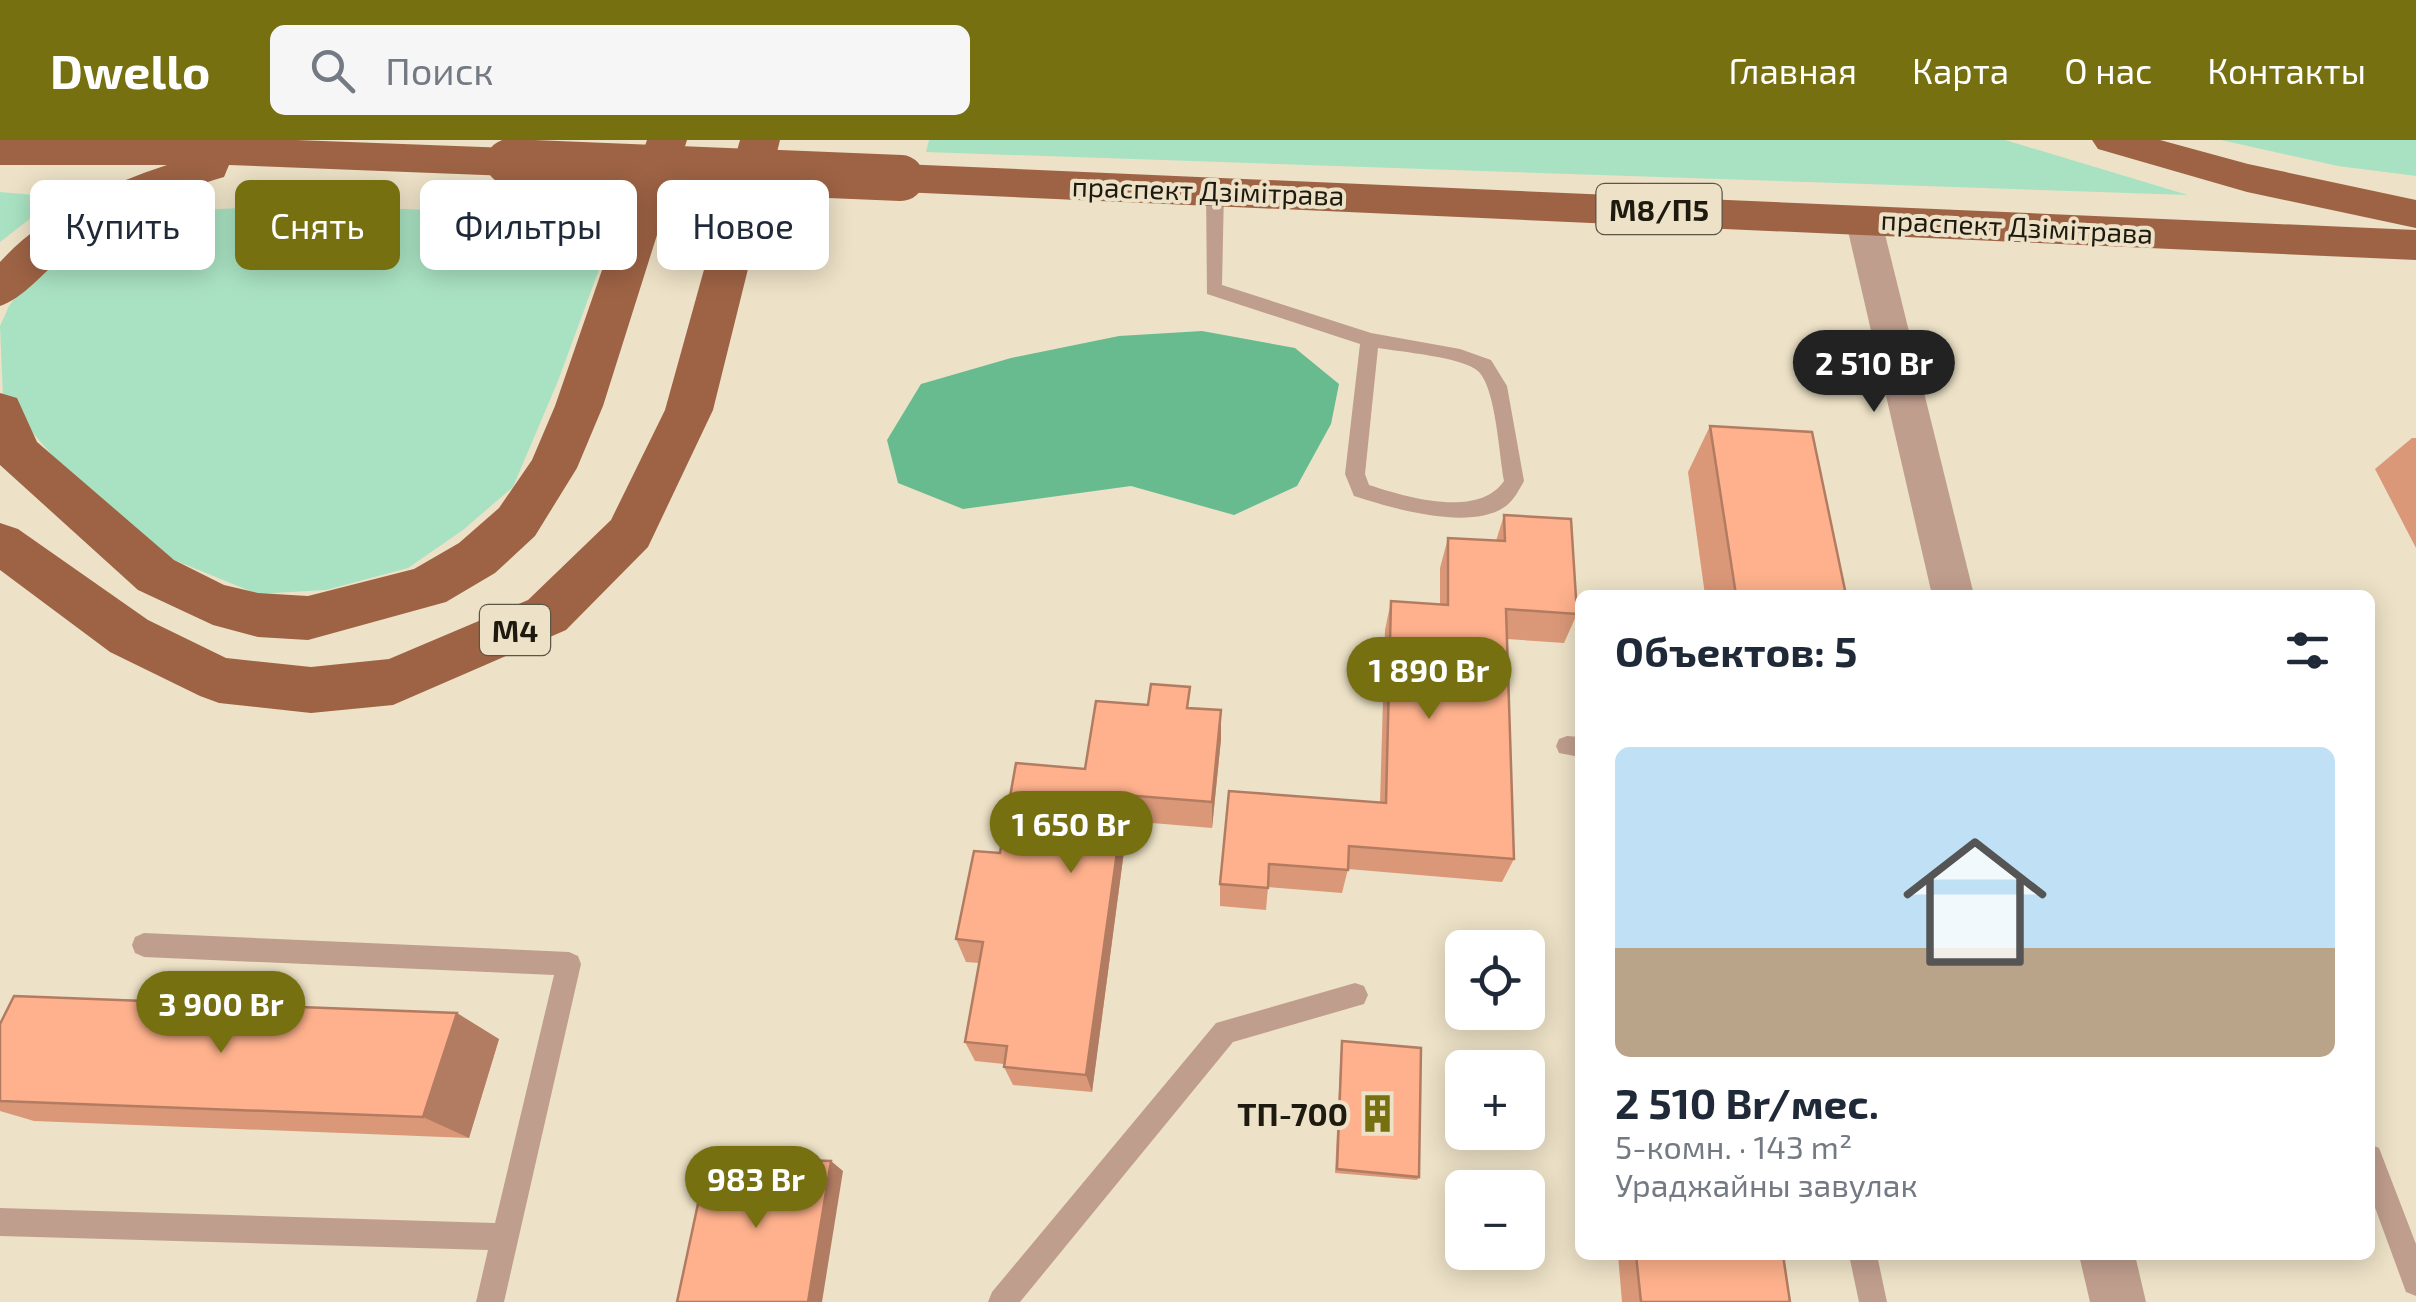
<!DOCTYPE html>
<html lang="ru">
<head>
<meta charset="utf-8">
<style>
	body { margin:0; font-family:"Exo 2",sans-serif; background:#f6f6f7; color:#1f2937; height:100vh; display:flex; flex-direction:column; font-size:38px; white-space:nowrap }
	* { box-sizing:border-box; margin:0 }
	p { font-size:32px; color:#747a83 }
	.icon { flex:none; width:55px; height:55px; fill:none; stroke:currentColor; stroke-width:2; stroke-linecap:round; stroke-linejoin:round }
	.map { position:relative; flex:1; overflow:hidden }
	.panel { position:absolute; left:1575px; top:450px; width:800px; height:670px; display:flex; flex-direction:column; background:#fff; border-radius:15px; box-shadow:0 5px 25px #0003 }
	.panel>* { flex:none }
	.guide { position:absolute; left:30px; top:40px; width:950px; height:90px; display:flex; gap:20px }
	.fabs { position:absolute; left:1445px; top:790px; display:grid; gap:20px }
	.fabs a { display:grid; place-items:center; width:100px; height:100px; border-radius:15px; background:#fff; box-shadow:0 5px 25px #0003; font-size:50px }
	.price { position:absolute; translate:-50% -85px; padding:0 22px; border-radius:35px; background:#767010; color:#fff; font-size:32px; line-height:65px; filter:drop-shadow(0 2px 5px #0008) }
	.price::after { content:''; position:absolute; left:50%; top:60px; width:30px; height:22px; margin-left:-15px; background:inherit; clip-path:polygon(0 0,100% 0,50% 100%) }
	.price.on { background:#222; color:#fff }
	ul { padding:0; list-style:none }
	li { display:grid; align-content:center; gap:20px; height:530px; padding:0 40px }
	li+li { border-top:2px solid #e0e1e3 }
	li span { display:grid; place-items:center; height:310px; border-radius:15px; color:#555 }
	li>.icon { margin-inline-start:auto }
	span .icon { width:180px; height:180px; fill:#fffc; stroke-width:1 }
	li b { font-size:42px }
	h2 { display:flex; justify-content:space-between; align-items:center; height:120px; padding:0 40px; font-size:42px }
	.pill { padding:0 35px; border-radius:15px; background:#fff; box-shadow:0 5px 25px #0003; font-size:35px; line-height:90px }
	.pill.on { background:#767010; color:#fff }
	header { display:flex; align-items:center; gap:60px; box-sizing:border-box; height:140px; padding:0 50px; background:#767010; color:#fff }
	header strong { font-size:48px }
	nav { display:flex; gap:55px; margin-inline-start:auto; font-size:35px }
	.search { width:700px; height:90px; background:#f6f6f7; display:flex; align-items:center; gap:25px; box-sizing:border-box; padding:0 35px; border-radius:15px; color:#747a83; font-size:38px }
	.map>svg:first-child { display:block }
	.green { fill:#a9e2c2 }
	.forest { fill:#68ba8f }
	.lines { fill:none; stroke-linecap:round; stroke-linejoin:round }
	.service { fill:#c09e8e; fill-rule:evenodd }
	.minor { fill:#c09e8e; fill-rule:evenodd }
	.primary { fill:#9e6345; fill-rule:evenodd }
	.primary-bridge { stroke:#9e6345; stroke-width:46 }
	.wall { fill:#da9878 }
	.shaded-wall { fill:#b27c62 }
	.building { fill:#feb18c; stroke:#b27c62; stroke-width:2.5 }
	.labels { text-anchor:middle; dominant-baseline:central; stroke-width:8; stroke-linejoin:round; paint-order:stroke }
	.far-street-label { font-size:28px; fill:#1e1a10; stroke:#ede2c7 }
	.shield { fill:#ede2c7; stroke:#5c5647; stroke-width:2.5 }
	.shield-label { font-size:30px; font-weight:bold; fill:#1e1a10 }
	.poi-label { font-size:32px; font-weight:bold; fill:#1e1a10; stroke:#ede2c7; text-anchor:end }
</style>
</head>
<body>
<header>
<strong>Dwello</strong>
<div class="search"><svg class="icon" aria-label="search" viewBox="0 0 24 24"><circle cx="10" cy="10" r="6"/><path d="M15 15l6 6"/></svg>Поиск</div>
<nav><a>Главная</a><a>Карта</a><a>О нас</a><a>Контакты</a></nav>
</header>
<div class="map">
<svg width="2416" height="1162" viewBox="0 0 2416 1162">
	<rect width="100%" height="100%" fill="#ede2c7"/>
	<g class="green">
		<polygon points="929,0 2005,0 2188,55 926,12"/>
		<polygon points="2221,0 2416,0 2416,36 2338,26"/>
		<polygon points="0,52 58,57 0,102"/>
		<polygon points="300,65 483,72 475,83 615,86 558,241 513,347 463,390 408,428 326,450 257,454 162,415 81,349 3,258 0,186 9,166 31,136 115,80 157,72"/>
	</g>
	<polygon class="forest" points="1202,191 1295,208 1339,244 1331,284 1297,346 1234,375 1131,346 963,369 898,343 887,300 921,244 1011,218 1119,196"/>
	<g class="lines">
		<g class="service">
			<path d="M1215,44L1224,50L1222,145L1371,193L1460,209L1491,220L1507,246L1524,341C1519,350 1514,360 1506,366C1471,392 1391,368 1354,356L1345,334L1360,204L1207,154L1206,50ZM1378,208C1401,212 1464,217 1479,232C1496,250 1499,315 1504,341C1478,379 1406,357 1369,345L1365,334Z"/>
			<polygon points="1567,596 1580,597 1580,617 1559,613 1556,606 1559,599"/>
			<polygon points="144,793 569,812 578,816 581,824 504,1162 476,1162 488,1110 0,1096 0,1068 495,1083 554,835 144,817 135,813 132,805 135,797"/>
			<polygon points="1355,843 1364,846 1368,855 1364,864 1233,902 1020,1162 988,1162 992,1152 1216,883"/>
			<polygon points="2370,1004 2379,1008 2416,1104 2416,1156 2406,1152 2370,1054"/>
			<polygon points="1849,1115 1877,1115 1887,1162 1859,1162"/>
		</g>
		<g class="minor">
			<polygon points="1863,66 1875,70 1881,78 1974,455 1932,455 1845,78 1851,70"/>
			<polygon points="2079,1115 2135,1115 2146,1162 2090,1162"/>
		</g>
		<g class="primary">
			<path d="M0,0H296L509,8L524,12L530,22L524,32L509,36L229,25L224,37C174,52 126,69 83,99C56,117 28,157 0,166V122C44,74 106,45 167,25H0Z"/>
			<polygon points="647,0 687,0 603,266 577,328 535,396 495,433 446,462 308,500 258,497 213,485 138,450 0,325 0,253 17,258 37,302 174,420 224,445 258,453 308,456 414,429 459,403 499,368 532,320 555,266"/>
			<polygon points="740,0 780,0 713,270 648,407 566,490 393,565 311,573 219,563 200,556 110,512 0,430 0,383 18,389 148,480 226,518 311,527 389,519 528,460 611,380 665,270"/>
			<polygon points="2092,0 2160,0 2248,24 2416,60 2416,88 2247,52 2098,9"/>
			<polygon points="901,24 2416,90 2416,120 901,52 886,48 880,38 886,28"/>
		</g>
		<polyline class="primary-bridge" points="509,22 901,38"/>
	</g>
	<g class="wall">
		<polygon points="1710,286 1846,455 1705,455 1688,332"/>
		<polygon points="2412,298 2416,298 2416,408 2375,329"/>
		<polygon points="1504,375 1577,474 1564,503 1507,499 1514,719 1502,742 1348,729 1342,753 1268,747 1266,770 1220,766 1220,744 1380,663 1385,490 1391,461 1440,464 1440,428 1448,398 1496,401"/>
		<polygon points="1190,568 1221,599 1212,688 1128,681 1092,952 1013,945 1004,927 1004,924 975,921 965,902 979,823 966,822 956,799 1000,713 1085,629"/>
		<polygon points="0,884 499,899 469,998 34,981 0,971"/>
		<polygon points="1342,901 1419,1037 1417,1040 1335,1033 1341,906"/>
		<polygon points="1618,1115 1783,1115 1790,1162 1622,1162"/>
	</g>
	<g class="shaded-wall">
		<polygon points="1221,570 1221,599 1212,688 1212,662"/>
		<polygon points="1125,655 1128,681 1092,952 1086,935"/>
		<polygon points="457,873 499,899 469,998 423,977"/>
		<polygon points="831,1021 843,1031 822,1162 808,1162"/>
	</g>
	<g class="building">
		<polygon points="1710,286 1812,292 1846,455 1736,455"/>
		<polygon points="1504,375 1571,379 1577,474 1506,469 1514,719 1349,706 1348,730 1269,724 1268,748 1220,744 1229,651 1386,663 1391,461 1448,465 1448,398 1505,401"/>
		<polygon points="1151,544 1190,547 1187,568 1221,570 1212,662 1125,655 1086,935 1004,927 1007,906 965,902 983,802 956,799 974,711 1000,713 1016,623 1085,629 1096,561 1148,565"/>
		<polygon points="14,856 457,873 423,977 0,961 0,884"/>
		<polygon points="1342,901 1421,908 1419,1037 1337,1029"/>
		<polygon points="708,1017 831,1021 808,1162 677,1162"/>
		<polygon points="1636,1115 1783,1115 1790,1162 1641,1162"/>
	</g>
	<defs>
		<symbol id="building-bare" viewBox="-9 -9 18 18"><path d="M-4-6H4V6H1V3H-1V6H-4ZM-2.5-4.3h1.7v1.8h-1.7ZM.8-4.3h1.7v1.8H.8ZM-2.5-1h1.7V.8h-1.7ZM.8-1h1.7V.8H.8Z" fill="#767010" stroke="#ede2c7" stroke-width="2.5" paint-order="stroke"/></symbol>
	</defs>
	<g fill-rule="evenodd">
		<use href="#building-bare" x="1350" y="946" width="55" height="55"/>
	</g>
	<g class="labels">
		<g class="far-street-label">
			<text transform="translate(1208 50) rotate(2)">праспект Дзімітрава</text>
			<text transform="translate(2017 86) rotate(3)">праспект Дзімітрава</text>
		</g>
		<g class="shield">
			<rect x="1596.5" y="44" width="125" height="50" rx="8"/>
			<rect x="480" y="465" width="70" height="50" rx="8"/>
		</g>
		<g class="shield-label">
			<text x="1659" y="69">М8/П5</text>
			<text x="515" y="490">М4</text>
		</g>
		<g class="poi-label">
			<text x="1348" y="973">ТП-700</text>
		</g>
	</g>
</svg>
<div class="fabs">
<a><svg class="icon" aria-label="locate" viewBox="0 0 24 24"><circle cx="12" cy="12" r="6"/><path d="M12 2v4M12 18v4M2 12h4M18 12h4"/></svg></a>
<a>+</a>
<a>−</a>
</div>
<b class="price on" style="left:1874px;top:275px">2 510 Br</b>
<b class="price" style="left:1429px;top:582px">1 890 Br</b>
<b class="price" style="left:1071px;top:736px">1 650 Br</b>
<b class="price" style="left:221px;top:916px">3 900 Br</b>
<b class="price" style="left:756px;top:1091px">983 Br</b>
<div class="guide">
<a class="pill">Купить</a>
<a class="pill on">Снять</a>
<a class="pill">Фильтры</a>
<a class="pill">Новое</a>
</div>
<section class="panel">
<h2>Объектов: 5<svg class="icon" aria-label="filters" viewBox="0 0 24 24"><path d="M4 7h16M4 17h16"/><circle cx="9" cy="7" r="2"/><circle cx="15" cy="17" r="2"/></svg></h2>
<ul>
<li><span style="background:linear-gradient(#bfe0f5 65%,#b9a48a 0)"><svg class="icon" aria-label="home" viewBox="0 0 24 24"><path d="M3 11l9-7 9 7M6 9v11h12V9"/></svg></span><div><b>2 510 Br/мес.</b><p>5-комн. · 143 m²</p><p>Ураджайны завулак</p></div></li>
</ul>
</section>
</div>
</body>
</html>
